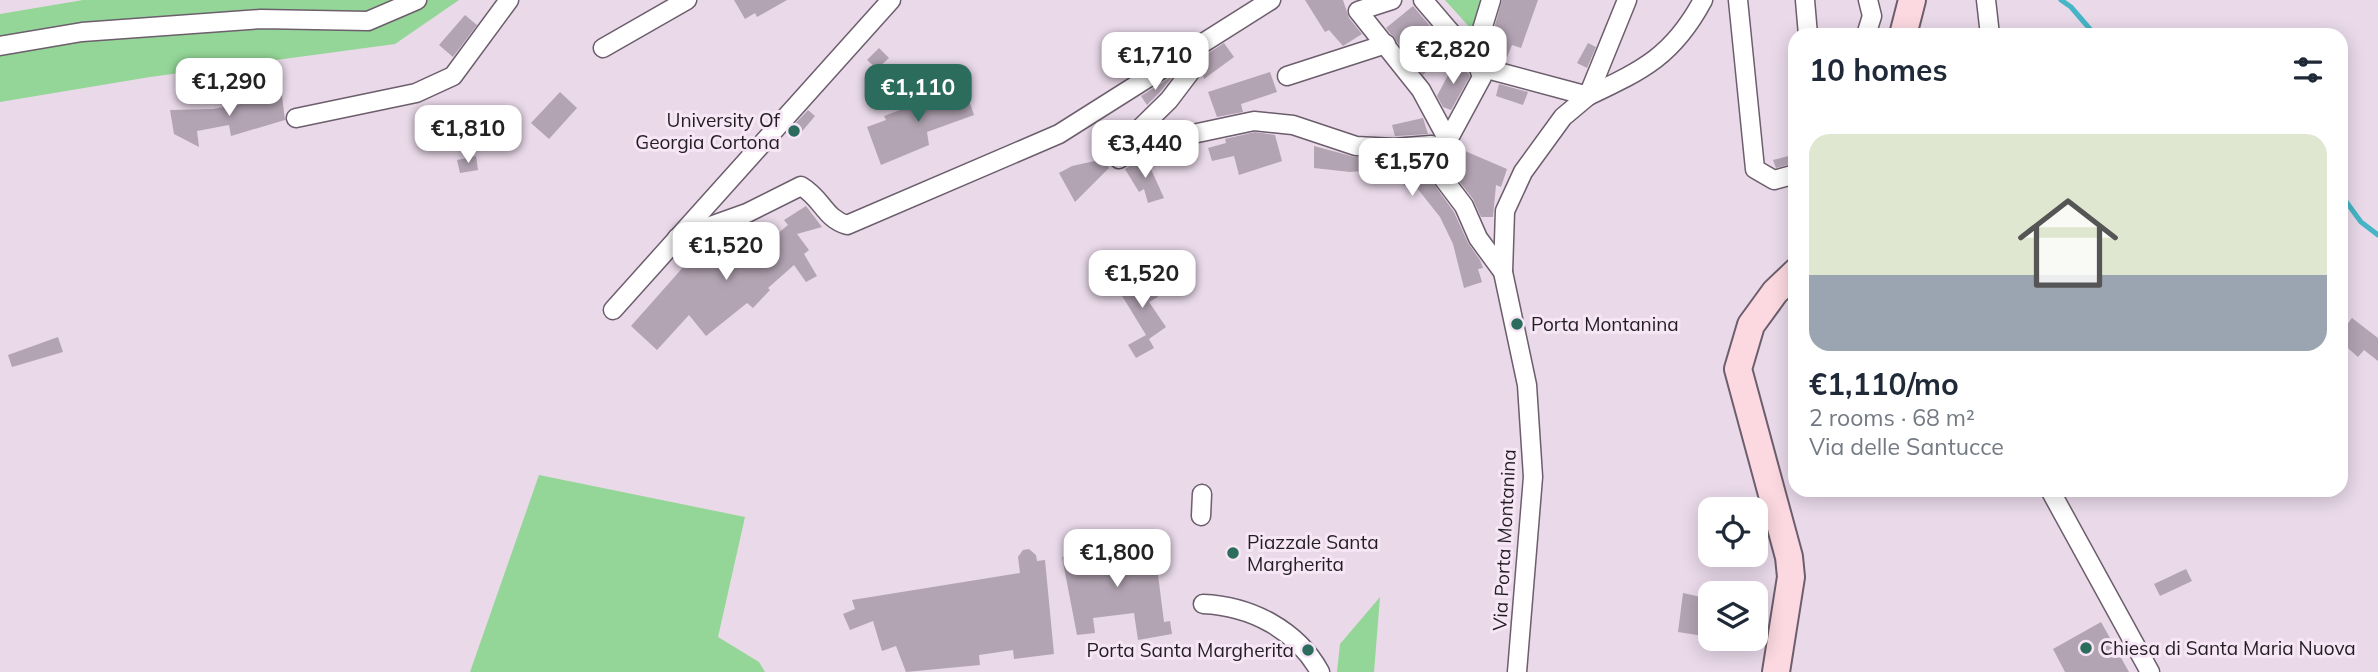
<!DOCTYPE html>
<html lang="en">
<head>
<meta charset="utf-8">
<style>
	body { margin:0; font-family:Mulish,sans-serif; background:#f2f2f3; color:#1f2937; height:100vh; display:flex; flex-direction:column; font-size:26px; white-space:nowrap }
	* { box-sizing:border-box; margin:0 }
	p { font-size:23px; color:#747a83 }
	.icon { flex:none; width:38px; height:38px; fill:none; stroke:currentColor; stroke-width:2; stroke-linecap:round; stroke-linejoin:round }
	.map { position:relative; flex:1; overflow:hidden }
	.drawer { position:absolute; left:1788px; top:28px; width:560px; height:469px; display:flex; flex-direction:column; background:#fff; border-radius:21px; box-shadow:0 4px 18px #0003 }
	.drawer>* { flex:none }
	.buttons { position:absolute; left:1698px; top:497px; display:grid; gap:14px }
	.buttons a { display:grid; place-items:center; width:70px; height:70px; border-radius:14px; background:#fff; box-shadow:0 4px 18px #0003; font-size:35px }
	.price { position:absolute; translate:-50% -60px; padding:0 16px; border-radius:14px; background:#fff; color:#222; font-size:23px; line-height:46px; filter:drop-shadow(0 2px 4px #0008) }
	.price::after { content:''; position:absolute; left:50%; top:42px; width:21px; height:16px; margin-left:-10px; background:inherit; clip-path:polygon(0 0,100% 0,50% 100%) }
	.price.selected { background:#2b6c5c; color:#fff }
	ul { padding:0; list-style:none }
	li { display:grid; align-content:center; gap:14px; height:371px; padding:0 21px }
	li span { display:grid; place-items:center; height:217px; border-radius:21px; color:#555 }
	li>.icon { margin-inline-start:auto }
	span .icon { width:126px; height:126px; fill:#fffc; stroke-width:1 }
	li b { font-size:30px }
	h2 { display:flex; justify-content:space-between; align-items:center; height:84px; padding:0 21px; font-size:30px }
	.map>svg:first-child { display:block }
	.green { fill:#94d697 }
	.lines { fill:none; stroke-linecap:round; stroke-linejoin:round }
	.stream { stroke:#46b5c6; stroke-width:5 }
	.building { fill:#b3a4b3 }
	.street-casing { stroke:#6c5e6c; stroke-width:21 }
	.secondary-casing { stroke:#6c5e6c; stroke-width:30 }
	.street { stroke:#fff; stroke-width:18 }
	.secondary { stroke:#fcd9e1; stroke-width:26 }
	.poi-dot { fill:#2b6c5c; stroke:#f6e6f6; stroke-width:2.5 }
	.labels { text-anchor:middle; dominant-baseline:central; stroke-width:6; stroke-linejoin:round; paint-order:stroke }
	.poi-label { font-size:19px; fill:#231e23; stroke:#f6e6f6; text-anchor:start }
	.street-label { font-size:19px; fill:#231e23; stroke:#f6e6f6 }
</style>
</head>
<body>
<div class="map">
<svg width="2378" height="672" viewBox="0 0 2378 672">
	<rect width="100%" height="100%" fill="#e9d9e9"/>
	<g class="green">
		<polygon points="83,0 459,0 395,44 150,77 0,102 0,14"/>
		<polygon points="1445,0 1481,0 1473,31"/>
		<polygon points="539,475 745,517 718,637 759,662 765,672 470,672"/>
		<polygon points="1380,597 1374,672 1337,672 1340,644"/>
	</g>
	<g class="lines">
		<g class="stream">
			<polyline points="2061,0 2071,7 2095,35"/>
			<polyline points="2342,196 2361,222 2378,235"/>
		</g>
	</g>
	<g class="building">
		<polygon points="734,0 787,0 757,17 755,13 745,19"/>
		<polygon points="1305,0 1343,0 1349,18 1362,34 1343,46 1329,30 1325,32"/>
		<polygon points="1502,0 1538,0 1521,48 1512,45 1505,62 1488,56 1488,50"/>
		<polygon points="1413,6 1448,47 1423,75 1386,28"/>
		<polygon points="465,15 477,25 453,57 439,45"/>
		<polygon points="1224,43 1234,57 1204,79 1198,60"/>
		<polygon points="1588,43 1596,47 1587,68 1577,63"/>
		<polygon points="879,48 889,58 877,69 867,60"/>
		<polygon points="1457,58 1470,76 1451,110 1443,107 1437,96"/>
		<polygon points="1270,72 1277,92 1241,104 1243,112 1217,117 1208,92"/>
		<polygon points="1174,75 1160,92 1147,105 1141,96"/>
		<polygon points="1499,84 1528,92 1523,105 1496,96"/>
		<polygon points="964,86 974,115 927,132 929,145 881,165 867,127 886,120 884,116"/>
		<polygon points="560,92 577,108 549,139 531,123"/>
		<polygon points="282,96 285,120 231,136 229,125 197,131 199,147 174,134 170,110 213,109 241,104 241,98"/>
		<polygon points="808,110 815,116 799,135 790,129"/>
		<polygon points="1423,118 1428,134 1395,136 1392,125"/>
		<polygon points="1255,132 1275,135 1282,161 1239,175 1234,156 1212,161 1208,148 1226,143 1225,139"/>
		<polygon points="1314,146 1355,157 1432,157 1428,176 1454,212 1468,243 1480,260 1483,268 1478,269 1482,282 1464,288 1453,244 1440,217 1413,183 1404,186 1401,168 1350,172 1314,168"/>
		<polygon points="1458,148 1507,169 1501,187 1496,185 1493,217 1481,217 1473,199 1451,171"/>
		<polygon points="1792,155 1794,163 1776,168 1773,160"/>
		<polygon points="476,156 478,170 460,173 457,160"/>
		<polygon points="1145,156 1164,198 1148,203 1144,189 1139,192 1125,169"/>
		<polygon points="1104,159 1109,168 1075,202 1059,173 1072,166"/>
		<polygon points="806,206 822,227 797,234 809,250 804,254 817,276 806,282 794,265 768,288 770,290 753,308 747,303 706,336 689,315 657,350 631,326 709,238 741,264 788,225 784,220"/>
		<polygon points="1142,270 1158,297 1149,302 1166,327 1149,339 1154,348 1136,358 1128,345 1146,335 1116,286"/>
		<polygon points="2352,318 2378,338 2378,361 2364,350 2358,357 2342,343 2348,335 2342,331"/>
		<polygon points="58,337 63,352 12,367 8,355"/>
		<polygon points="1154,543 1164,622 1170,621 1172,634 1138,640 1134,613 1093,618 1095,633 1077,635 1062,557"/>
		<polygon points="1029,549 1036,555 1037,561 1045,560 1054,654 1014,659 1013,650 979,655 980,665 906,672 896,646 882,651 873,621 850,630 843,614 855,609 852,600 1020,573 1018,557 1023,550"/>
		<polygon points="2186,569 2192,581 2160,596 2154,584"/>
		<polygon points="1683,593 1710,599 1710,637 1678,632"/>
		<polygon points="2101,622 2129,672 2065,672 2053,649"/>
	</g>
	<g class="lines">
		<defs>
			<g id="street">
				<polyline points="1392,0 1358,11 1421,90 1448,140"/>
				<polyline points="1423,0 1477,63"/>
				<polyline points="1738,0 1755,169 1774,180 1796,174"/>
				<polyline points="1805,0 1808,35"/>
				<polyline points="1986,0 1990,35"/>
				<polyline points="1866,35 1872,16 1868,0"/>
				<polyline points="0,46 82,32 261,19 368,21 417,0"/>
				<polyline points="603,48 687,0"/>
				<polyline points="1182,55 1191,71 1169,100 1114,154 1119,159 1141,145 1254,121 1293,125 1356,146 1394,148 1431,145 1446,149"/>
				<polyline points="1477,63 1476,49 1491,0"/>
				<polyline points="1287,76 1386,44"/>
				<path d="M1588,96C1643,70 1673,56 1703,0"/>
				<polyline points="296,118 416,93 453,76 509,0"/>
				<path d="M677,238L747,213L801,186C823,199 824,218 847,225L1059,134L1271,0"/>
				<polyline points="1503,272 1505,211 1523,172 1563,117 1588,96 1627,0"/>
				<polyline points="613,310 891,0"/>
				<polyline points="2050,490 2150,672"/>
				<polyline points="1201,516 1202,494"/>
				<path d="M1203,604C1251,606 1297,630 1320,672"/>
				<polyline points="1517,672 1533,477 1527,385 1503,272 1478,238 1464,206 1439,173 1448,140 1482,77 1477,63 1487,69 1588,96"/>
			</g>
			<g id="secondary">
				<polyline points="1903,35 1912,0"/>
				<polyline points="1776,672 1791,577 1789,557 1738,369 1751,325 1775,292 1796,272"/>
			</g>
		</defs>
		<use href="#street" class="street-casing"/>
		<use href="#secondary" class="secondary-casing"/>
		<use href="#street" class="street"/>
		<use href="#secondary" class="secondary"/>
	</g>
	<g class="poi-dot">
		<circle cx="794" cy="131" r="7"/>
		<circle cx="1517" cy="324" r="7"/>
		<circle cx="1233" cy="553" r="7"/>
		<circle cx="2086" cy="648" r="7"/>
		<circle cx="1308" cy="650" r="7"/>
	</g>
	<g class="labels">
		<g class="poi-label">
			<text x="780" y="120" text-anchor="end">University Of<tspan x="780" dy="22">Georgia Cortona</tspan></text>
			<text x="1531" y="324">Porta Montanina</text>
			<text x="1247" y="542">Piazzale Santa<tspan x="1247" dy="22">Margherita</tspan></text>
			<text x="2100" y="648">Chiesa di Santa Maria Nuova</text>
			<text x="1294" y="650" text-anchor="end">Porta Santa Margherita</text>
		</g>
		<g class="street-label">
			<text transform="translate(1504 540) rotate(-87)">Via Porta Montanina</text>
		</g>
	</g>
</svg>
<div class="buttons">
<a><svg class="icon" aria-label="locate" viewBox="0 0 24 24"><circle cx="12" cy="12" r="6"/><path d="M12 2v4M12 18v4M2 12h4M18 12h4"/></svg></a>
<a><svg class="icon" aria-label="layers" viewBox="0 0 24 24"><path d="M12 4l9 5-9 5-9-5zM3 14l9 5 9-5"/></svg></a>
</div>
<b class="price" style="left:1453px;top:86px">€2,820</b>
<b class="price" style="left:1155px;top:92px">€1,710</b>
<b class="price" style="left:229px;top:118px">€1,290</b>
<b class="price selected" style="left:918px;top:124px">€1,110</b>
<b class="price" style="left:468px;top:165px">€1,810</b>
<b class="price" style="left:1145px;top:180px">€3,440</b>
<b class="price" style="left:1412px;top:198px">€1,570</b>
<b class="price" style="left:726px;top:282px">€1,520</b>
<b class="price" style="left:1142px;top:310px">€1,520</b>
<b class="price" style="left:1117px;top:589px">€1,800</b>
<section class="drawer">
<h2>10 homes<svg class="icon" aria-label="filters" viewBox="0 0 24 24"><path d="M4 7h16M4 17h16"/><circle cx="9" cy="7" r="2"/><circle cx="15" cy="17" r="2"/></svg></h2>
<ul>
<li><span style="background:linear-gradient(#dfe7d0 65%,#9aa5b1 0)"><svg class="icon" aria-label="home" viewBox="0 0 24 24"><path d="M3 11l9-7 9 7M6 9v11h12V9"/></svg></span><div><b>€1,110/mo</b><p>2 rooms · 68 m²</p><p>Via delle Santucce</p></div></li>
</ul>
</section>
</div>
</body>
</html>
